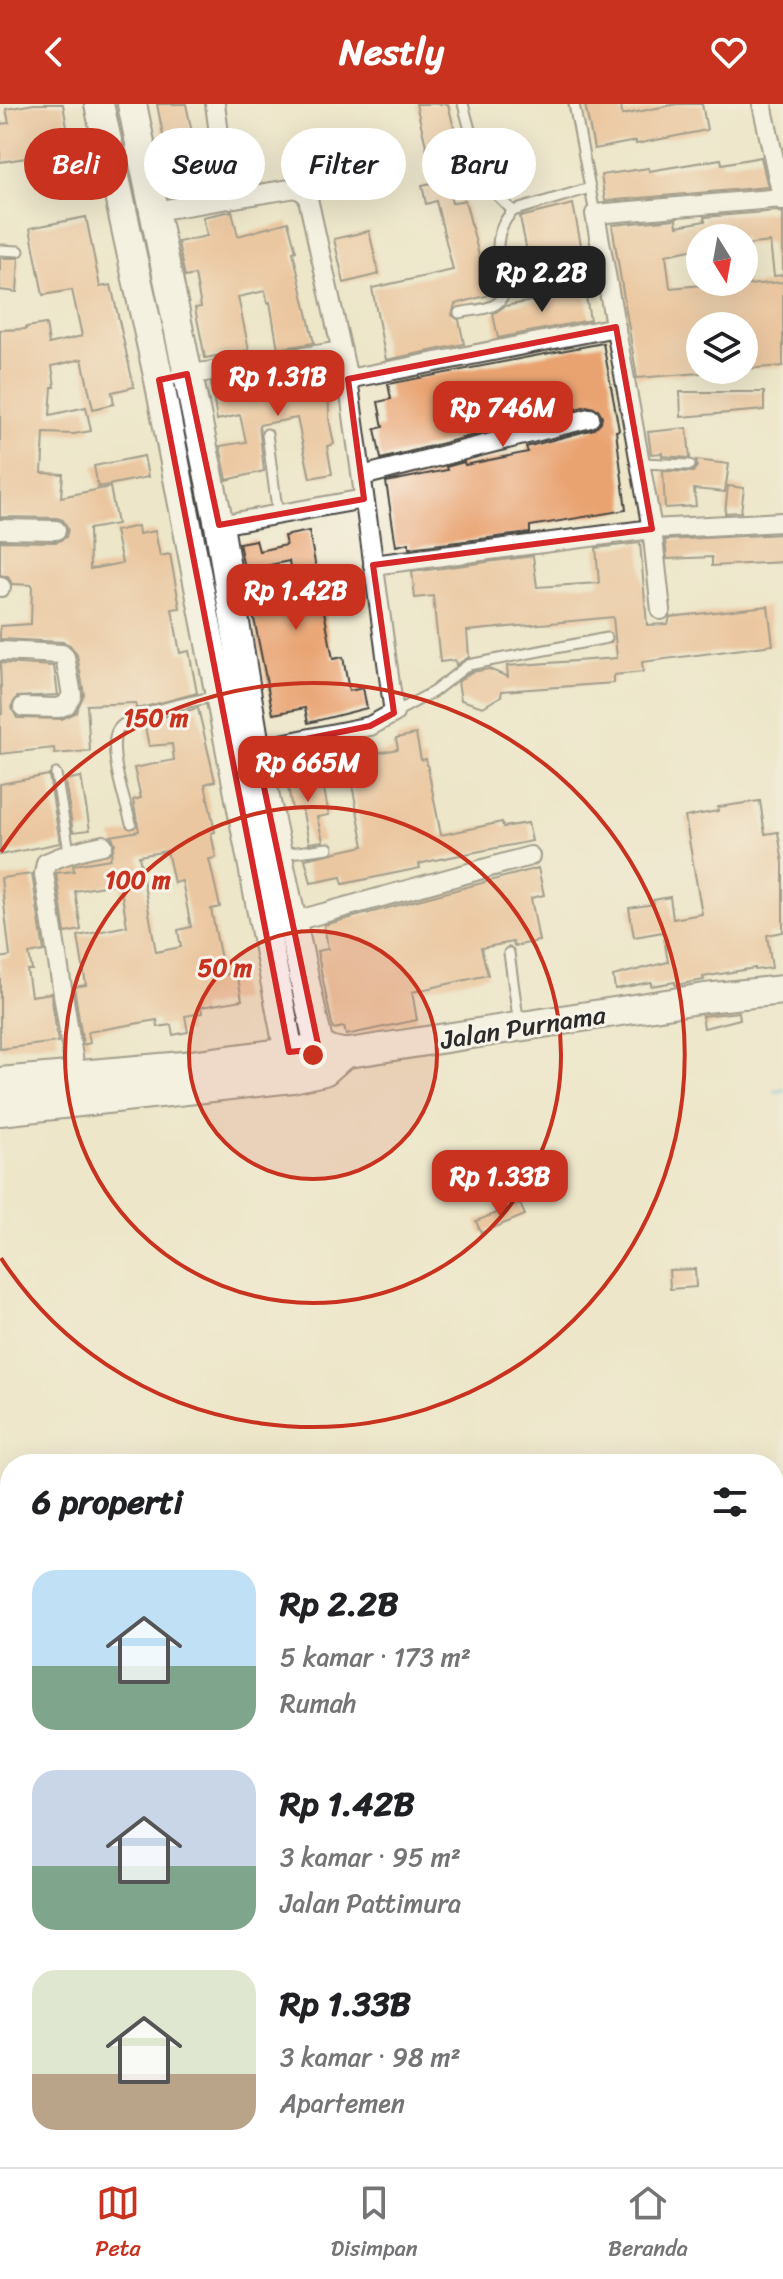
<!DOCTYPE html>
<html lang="id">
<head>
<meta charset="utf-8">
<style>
	body { margin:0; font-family:Sriracha,sans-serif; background:#f2f2f2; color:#202124; height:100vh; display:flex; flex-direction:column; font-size:30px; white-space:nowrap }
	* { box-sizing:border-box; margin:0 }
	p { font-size:26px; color:#757577 }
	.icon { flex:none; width:44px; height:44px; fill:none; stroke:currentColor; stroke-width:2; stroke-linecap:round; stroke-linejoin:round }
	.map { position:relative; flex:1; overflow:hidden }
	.drawer { position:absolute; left:0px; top:1350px; width:784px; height:714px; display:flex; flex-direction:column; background:#fff; border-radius:32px 32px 0 0; box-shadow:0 8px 32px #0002 }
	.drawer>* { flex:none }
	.banner { position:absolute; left:24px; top:24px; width:736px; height:72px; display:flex; gap:16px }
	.needle { width:52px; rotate:169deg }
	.buttons { position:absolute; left:686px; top:120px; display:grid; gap:16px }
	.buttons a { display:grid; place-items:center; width:72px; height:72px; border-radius:50%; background:#fff; box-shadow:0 8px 32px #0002; font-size:40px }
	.price { position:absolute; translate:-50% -68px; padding:0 18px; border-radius:16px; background:#c8321e; color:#fff; font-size:26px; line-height:52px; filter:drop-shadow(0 2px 4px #0008) }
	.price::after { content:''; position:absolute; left:50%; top:48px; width:24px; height:18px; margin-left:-12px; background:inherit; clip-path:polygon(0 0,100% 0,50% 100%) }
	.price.selected { background:#222; color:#fff }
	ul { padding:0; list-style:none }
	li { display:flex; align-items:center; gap:24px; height:200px; padding:0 32px }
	li span { display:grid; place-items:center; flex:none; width:224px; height:160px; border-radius:24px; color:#555 }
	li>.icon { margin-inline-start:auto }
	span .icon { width:96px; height:96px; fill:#fffc; stroke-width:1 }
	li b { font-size:34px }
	h2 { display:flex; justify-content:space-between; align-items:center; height:96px; padding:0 32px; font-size:34px }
	.pill { padding:0 28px; border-radius:36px; background:#fff; box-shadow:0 8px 32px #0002; font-size:28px; line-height:72px }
	.pill.selected { background:#c8321e; color:#fff }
	header { display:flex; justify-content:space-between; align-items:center; height:104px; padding:0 32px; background:#c8321e; color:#fff; font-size:36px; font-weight:700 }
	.menu { display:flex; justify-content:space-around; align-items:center; height:112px; border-top:2px solid #e0e0e0; background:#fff; font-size:22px; color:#757577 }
	.menu a { display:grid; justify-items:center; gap:4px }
	.menu .selected { color:#c8321e }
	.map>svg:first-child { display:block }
	.water { fill:#5ab6d8; stroke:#427082; stroke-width:2 }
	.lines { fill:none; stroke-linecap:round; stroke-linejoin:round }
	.stream { stroke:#5ab6d8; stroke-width:5 }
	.building { fill:#e9a371; fill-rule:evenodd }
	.service-casing { stroke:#484743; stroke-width:13 }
	.minor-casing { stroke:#484743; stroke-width:22 }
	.primary-casing { stroke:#484743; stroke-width:32 }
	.trunk-casing { stroke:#484743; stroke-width:34 }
	.service { stroke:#fff; stroke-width:9 }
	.minor { stroke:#fff; stroke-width:18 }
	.primary { stroke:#fff; stroke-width:28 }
	.trunk { stroke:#fff; stroke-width:30 }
	.marked { fill:none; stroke:#d62828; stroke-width:6; stroke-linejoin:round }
	.ring { fill:none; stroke:#c8321e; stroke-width:4 }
	.labels { text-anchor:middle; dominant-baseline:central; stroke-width:6; stroke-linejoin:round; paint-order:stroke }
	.street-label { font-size:26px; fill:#2b2b2b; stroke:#f7f3e8 }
	.centre { fill:#c8321e; stroke:#f7f3e8; stroke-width:4 }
	.ring-label { font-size:24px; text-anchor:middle; font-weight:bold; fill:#c8321e; stroke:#f7f3e8; stroke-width:6; stroke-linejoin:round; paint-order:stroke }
</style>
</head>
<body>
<header><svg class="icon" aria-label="back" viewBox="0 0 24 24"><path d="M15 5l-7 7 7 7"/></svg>Nestly<svg class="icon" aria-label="heart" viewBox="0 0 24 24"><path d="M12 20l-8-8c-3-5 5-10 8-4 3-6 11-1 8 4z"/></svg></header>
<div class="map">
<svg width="783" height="2063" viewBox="0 0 783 2063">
	<rect width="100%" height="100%" fill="#f7f3e8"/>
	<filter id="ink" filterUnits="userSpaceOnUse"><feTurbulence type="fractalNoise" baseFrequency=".0125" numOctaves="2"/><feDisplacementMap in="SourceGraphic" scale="16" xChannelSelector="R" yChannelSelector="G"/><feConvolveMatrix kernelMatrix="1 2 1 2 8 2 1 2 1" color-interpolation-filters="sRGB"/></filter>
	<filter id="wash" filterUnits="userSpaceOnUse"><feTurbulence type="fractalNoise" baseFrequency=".006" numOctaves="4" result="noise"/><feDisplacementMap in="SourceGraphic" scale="32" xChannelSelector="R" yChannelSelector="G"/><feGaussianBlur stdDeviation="1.8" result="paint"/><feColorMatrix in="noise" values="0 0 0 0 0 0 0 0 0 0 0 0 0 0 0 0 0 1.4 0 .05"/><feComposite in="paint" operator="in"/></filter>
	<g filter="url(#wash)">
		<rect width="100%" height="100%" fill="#ede6c9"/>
		<polygon class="water" points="0,1962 10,1962 10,2054 774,2054 774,2006 783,2003 783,2063 0,2063"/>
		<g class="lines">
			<polyline class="stream" points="776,987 783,986"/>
		</g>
		<g id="blocks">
			<g class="building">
				<polygon points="34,0 63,0 71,47 0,58 0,20 9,19 6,5"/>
				<polygon points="157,0 186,0 201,71 172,77"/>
				<polygon points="416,0 448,0 464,64 433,71"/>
				<polygon points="585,0 621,0 622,11 677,0 702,0 707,26 636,40 636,37 594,45"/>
				<polygon points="761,53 768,83 605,97 601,71 649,64 649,67 721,55 722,60"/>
				<polygon points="446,76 452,99 465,96 489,191 455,200 452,211 459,216 464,240 386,256 372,184 453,166 436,97 426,100 422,81"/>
				<polygon points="573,100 583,151 530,162 520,113"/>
				<polygon points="232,107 238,132 288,118 296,147 293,148 314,239 278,245 270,198 268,199 265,187 238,193 249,246 205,254 195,204 201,203 195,171 185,173 178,138 207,132 203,113"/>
				<polygon points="776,107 783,109 783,171 774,172 770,138 744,141 744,134 700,134 700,144 666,151 670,184 747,177 748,181 783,178 783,262 744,265 744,222 700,222 700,269 637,274 612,121 676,115 677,122 705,117 704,113"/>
				<polygon points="86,113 100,183 111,181 134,283 112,288 114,300 93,305 82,255 52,262 55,283 52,283 50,311 86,303 91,327 74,330 44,329 42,369 63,370 61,393 110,383 117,420 89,425 90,465 122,459 115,427 138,422 139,430 155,427 160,452 170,450 180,504 172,505 180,549 189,547 197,589 141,604 136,604 135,599 87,601 90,647 55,650 54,644 0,650 0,610 2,610 0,559 54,562 58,591 17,593 11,603 17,614 62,615 76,608 84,590 77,551 70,541 63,538 0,535 0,522 31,520 32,481 12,480 8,473 0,471 0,437 57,438 66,433 68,425 63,416 57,414 0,413 0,226 26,225 26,223 46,220 49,240 82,232 72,186 43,191 30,124"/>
				<polygon points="369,127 379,170 344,179 334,135"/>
				<polygon points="0,154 19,154 17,188 0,186"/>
				<polygon points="585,187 590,216 498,234 493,210 505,202"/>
				<polygon points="603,239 619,326 616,327 626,406 530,422 530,429 409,444 409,439 396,442 386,378 447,366 446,363 464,358 465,361 528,348 526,343 594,325 601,318 602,312 598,305 587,302 381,355 375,325 383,323 378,298 391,295 388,280"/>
				<polygon points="328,261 329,315 334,340 327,342 332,370 310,374 297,314 259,321 264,367 227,376 220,342 246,338 240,311 217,316 211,279 234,276 235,283 283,275 282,268"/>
				<polygon points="680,288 764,288 764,306 681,313"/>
				<polygon points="687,324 690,354 662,352 662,349 651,350 648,328"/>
				<polygon points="144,352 148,373 98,383 94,362"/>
				<polygon points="696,356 729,360 725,388 694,385 696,402 665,404 663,367 693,368 697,362"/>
				<polygon points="728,382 744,384 741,408 725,409"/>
				<path d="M309,427L333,555L343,553L349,587L363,584L367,604L308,619L305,604L273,610L239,439L256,436L259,447L286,441L284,432ZM289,457L294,487L267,493L261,463Z"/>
				<polygon points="783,430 783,458 712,462 712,453 667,455 665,436"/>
				<polygon points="640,439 647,521 668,520 670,513 768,502 773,541 642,558 643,568 614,571 614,579 502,587 501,592 483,603 461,596 458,578 471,568 489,565 508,573 507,562 617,554 613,513 467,527 469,553 456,561 455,556 440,558 433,492 415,494 412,468 533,452 537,483 599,479 596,444"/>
				<path d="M198,604L215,677L205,680L215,728L211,729L216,754L209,755L220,803L211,805L224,871L237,868L242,896L201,903L202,909L185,912L188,928L173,931L171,921L158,923L157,916L88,928L90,939L83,941L74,883L86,881L78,832L127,822L120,779L75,787L81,826L65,829L56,769L74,767L73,761L110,755L115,739L111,732L139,727L133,696L141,694L134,664L174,656L172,640L149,642L144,618ZM167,747L174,779L182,777L191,823L178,826L181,843L156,848L139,752Z"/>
				<polygon points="416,630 421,656 426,655 441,731 502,718 503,723 528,719 532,737 435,756 419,760 420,764 343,780 341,773 311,779 305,755 364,742 347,655 398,645 396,634"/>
				<polygon points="303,668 306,684 323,680 329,711 317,713 323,737 309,739 302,704 292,705 286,671"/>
				<polygon points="49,671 60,739 0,751 0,680"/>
				<polygon points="81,673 90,726 73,728 65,676"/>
				<polygon points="760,697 765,730 778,728 783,759 783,828 767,831 772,864 755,866 755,864 703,873 704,876 675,881 675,878 651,882 651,878 615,885 613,872 668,858 663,828 634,833 629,804 654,800 653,796 670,793 673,815 702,810 685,713 718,707 718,703"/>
				<polygon points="538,764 544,791 531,794 539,837 514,842 513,838 481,844 488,871 412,888 417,916 346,931 344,923 333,925 317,847 328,845 324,821"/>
				<polygon points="32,770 44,847 29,850 32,866 27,866 31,892 51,889 58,938 0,945 0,854 10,852 1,774"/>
				<polygon points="739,908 740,915 704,924 702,912"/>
				<polygon points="520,1100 525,1111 481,1129 476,1117"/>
				<polygon points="695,1165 696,1183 670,1185 669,1166"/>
			</g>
		</g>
	</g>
	<g filter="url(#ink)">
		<use href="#blocks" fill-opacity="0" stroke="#484743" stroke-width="2"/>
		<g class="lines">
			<defs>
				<g id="service">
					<polyline points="463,0 483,73 488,82 513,107"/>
					<polyline points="574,0 595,110"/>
					<polyline points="0,146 19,147"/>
					<path d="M459,209C475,205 499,207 504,189C500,160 489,130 513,107L590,84"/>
					<polyline points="267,330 278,412"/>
					<polyline points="641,359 690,361"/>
					<polyline points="394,609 433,588 468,561 607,534"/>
					<polyline points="56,670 69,747"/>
					<path d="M131,719C125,698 108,647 117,627C125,609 196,597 216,592"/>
					<polyline points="282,750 328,744"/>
					<polyline points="509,849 519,921"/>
					<polyline points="0,1689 10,1688"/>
				</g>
				<g id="minor">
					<polyline points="215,0 228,95"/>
					<polyline points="762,0 783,97"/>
					<polyline points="154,107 296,84 307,90 348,275 394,609 370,622 256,645"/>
					<polyline points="179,272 342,247"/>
					<polyline points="348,275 616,223"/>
					<polyline points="362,372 590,314"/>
					<polyline points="219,421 364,395"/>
					<polyline points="0,425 56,426"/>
					<polyline points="373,461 652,425 783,418"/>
					<polyline points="0,483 1,483"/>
					<polyline points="661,506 652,425 595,110 783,94"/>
					<polyline points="0,547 62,550 65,553 72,591 66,601 58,604 23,603"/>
					<polyline points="291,818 530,752"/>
					<path d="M76,972L44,770L46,759C65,750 82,745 103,741"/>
				</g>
				<g id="primary">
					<polyline points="99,0 159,276 289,948 292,972"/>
					<polyline points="132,0 219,421 259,666 324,966"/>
					<polyline points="342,950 705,894 783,886"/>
				</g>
				<g id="trunk">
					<polyline points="0,979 183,963 319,945 342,950"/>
					<polyline points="0,1006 292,973 324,966 342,950"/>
				</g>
			</defs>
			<use href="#service" class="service-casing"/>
			<use href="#minor" class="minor-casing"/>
			<use href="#primary" class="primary-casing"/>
			<use href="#trunk" class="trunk-casing"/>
			<use href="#service" class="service"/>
			<use href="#minor" class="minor"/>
			<use href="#primary" class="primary"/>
			<use href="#trunk" class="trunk"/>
		</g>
	</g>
	<path d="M0 0H783V2063H0ZM616,223L652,425L373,461L394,609L370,622L256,645L319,945L289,948L159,276L187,270L219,421L364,395L348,275Z" fill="#ede6c9" fill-opacity=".55" fill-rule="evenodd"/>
	<path class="marked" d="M616,223L652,425L373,461L394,609L370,622L256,645L319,945L289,948L159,276L187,270L219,421L364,395L348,275Z"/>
	<circle cx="313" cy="951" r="124" fill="#c8321e" fill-opacity=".12"/>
	<g class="ring">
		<circle cx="313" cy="951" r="124"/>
		<circle cx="313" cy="951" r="248"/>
		<path d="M1 748A372 372 0 1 1 1 1154"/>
	</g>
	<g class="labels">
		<g class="street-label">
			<text transform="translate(523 923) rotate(-9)">Jalan Purnama</text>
		</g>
	</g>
	<circle cx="313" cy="951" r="12" class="centre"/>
	<g class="ring-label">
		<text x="156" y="622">150 m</text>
		<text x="138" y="784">100 m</text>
		<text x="225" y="872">50 m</text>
	</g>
</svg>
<div class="buttons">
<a><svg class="needle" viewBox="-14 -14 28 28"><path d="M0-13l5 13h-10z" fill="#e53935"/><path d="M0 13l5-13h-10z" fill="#757577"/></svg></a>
<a><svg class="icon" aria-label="layers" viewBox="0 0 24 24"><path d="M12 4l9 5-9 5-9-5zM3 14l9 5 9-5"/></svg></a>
</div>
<b class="price selected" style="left:542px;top:210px">Rp 2.2B</b>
<b class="price" style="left:278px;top:314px">Rp 1.31B</b>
<b class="price" style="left:503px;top:345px">Rp 746M</b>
<b class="price" style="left:296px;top:528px">Rp 1.42B</b>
<b class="price" style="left:308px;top:700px">Rp 665M</b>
<b class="price" style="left:500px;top:1114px">Rp 1.33B</b>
<div class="banner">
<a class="pill selected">Beli</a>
<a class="pill">Sewa</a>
<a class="pill">Filter</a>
<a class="pill">Baru</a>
</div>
<section class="drawer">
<h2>6 properti<svg class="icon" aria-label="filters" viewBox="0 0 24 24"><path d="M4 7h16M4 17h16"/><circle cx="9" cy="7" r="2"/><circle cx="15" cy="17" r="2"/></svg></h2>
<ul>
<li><span style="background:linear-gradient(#bfe0f5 60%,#7fa58c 0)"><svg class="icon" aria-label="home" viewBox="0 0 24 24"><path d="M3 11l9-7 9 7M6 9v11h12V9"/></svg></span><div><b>Rp 2.2B</b><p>5 kamar · 173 m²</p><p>Rumah</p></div></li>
<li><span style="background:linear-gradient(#c9d6e8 60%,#7fa58c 0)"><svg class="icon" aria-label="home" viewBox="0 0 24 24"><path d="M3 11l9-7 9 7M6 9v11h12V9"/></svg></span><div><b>Rp 1.42B</b><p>3 kamar · 95 m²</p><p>Jalan Pattimura</p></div></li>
<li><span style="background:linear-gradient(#dfe7d0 65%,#b9a48a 0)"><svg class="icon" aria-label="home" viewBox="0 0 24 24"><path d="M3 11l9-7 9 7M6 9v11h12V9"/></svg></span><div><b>Rp 1.33B</b><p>3 kamar · 98 m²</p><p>Apartemen</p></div></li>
</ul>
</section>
</div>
<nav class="menu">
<a class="selected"><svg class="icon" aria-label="map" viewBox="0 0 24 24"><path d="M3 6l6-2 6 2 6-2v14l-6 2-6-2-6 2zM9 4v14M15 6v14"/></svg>Peta</a>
<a><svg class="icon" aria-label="saved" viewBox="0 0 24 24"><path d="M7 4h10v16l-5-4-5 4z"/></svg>Disimpan</a>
<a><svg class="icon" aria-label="home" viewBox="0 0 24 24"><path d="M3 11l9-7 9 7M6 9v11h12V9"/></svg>Beranda</a>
</nav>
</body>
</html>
